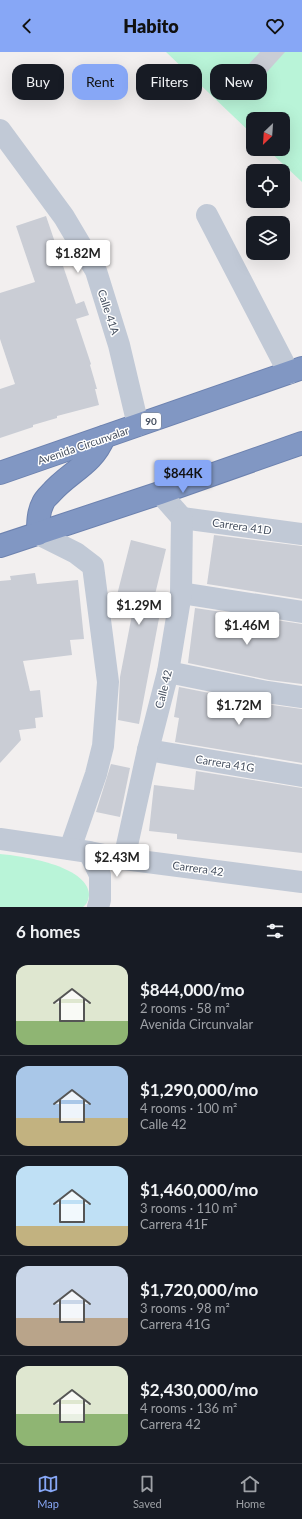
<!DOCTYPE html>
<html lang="en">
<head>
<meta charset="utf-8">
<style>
	body { margin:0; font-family:Lato,sans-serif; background:#242831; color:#f1f3f6; height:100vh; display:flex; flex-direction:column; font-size:15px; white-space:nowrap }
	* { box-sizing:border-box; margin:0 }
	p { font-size:13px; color:#9ea1a6 }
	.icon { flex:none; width:22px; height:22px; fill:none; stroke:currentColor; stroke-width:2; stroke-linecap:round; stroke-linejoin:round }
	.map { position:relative; height:855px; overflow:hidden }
	.side { display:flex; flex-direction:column; background:#171b24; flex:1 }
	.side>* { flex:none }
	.hud { position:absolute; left:12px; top:12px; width:278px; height:36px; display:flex; gap:8px }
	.needle { width:26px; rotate:205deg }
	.tools { position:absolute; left:246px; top:60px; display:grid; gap:8px }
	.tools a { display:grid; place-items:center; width:44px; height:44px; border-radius:8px; background:#171b24; box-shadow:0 4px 16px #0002; font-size:20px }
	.price { position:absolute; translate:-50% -34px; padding:0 9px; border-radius:4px; background:#fff; color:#222; font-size:13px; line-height:26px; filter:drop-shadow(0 1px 2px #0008) }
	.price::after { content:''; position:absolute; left:50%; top:24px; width:12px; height:9px; margin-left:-6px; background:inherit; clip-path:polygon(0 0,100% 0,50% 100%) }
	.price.on { background:#87a7f6; color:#111 }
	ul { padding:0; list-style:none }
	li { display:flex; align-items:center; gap:12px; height:100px; padding:0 16px }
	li+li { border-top:1px solid #363941 }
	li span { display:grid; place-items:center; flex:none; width:112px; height:80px; border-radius:12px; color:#555 }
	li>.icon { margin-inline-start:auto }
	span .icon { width:48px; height:48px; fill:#fffc; stroke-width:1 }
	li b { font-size:17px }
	h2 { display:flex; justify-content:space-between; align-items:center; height:48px; padding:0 16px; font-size:17px }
	.chip { padding:0 14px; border-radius:12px; background:#171b24; box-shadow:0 4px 16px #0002; font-size:14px; line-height:36px }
	.chip.on { background:#87a7f6; color:#111 }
	header { display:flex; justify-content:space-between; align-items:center; height:52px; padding:0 16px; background:#87a7f6; color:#111; font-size:18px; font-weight:800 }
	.menu { display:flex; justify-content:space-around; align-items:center; height:56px; border-top:1px solid #363941; background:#171b24; font-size:11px; color:#9ea1a6 }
	.menu a { display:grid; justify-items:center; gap:2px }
	.menu .on { color:#87a7f6 }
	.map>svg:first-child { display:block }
	.green { fill:#b9f4d8 }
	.building { fill:#cacdd5 }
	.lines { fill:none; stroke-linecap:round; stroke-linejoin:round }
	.highway-casing { stroke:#6d82af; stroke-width:24 }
	.minor { stroke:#c1c9d6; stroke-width:22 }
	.highway { stroke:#8197c3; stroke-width:22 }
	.labels { text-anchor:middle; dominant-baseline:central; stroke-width:3; stroke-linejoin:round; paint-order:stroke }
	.shield { fill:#fff; stroke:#7d848f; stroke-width:1 }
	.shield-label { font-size:10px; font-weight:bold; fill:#454f5f }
	.street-label { font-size:11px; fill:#454f5f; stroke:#fff }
</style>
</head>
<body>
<header><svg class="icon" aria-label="back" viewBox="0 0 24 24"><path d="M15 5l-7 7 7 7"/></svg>Habito<svg class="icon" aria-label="heart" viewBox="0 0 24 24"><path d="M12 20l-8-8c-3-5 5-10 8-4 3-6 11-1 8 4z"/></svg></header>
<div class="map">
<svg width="302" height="855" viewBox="0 0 302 855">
	<rect width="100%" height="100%" fill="#f2efef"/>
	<g class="green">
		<polygon points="166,0 302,0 302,130 267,97 283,97 283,67 253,67 253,83"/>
		<path d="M0,802C22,804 86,813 89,842C89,847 87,852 83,855H0Z"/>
	</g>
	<g class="building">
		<polygon points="260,0 285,0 250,39 236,26"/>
		<polygon points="46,164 76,252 84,249 89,263 76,267 91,312 90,313 97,337 95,337 99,353 57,364 57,366 33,373 33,375 0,386 0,337 15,332 0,287 0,241 35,230 16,174"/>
		<polygon points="214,483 302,494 302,547 207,532"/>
		<polygon points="131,488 166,497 151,559 160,561 139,672 118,668 120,625 135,547 117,543"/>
		<polygon points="35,521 37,532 78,528 84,587 70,588 72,603 23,609 30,639 40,638 43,665 35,666 36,676 19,678 21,688 0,711 0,529 11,528 10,524"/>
		<polygon points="195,556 302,572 302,632 269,628 188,611"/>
		<polygon points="179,635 265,652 302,657 302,711 175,690 179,666 174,665"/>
		<polygon points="111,712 130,716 120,765 96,760"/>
		<polygon points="196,719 302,736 302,801 177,787 177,782 149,779 154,733 194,738"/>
	</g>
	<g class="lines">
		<defs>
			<g id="highway">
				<polyline points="0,421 302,316"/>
				<path d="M38,482C38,472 38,460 43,451C44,448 48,444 51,441C69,420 93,413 104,385"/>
				<polyline points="0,494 160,441 302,391"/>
			</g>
		</defs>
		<use href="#highway" class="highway-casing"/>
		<g class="minor">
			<polyline points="0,78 64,165 96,219 119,293 138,373"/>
			<polyline points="207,163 289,321"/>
			<polyline points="160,441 182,466"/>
			<polyline points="182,466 302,482"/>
			<polyline points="38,482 76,501 93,514 108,630 103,694 96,722 70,797"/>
			<polyline points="181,541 302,560"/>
			<polyline points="168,620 267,640 302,645"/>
			<polyline points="148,698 302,724"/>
			<polyline points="0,787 89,800 124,807 302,830"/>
			<polyline points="89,800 100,823 100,848 98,855"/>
			<polyline points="124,807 148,698 168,620 181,541 182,466"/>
		</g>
		<use href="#highway" class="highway"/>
	</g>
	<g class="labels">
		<rect class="shield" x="141" y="361" width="20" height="16" rx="3"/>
		<g class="shield-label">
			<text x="151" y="369">90</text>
		</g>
		<g class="street-label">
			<text transform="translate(109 260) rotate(72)">Calle 41A</text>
			<text transform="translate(83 393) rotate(-19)">Avenida Circunvalar</text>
			<text transform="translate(242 474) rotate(8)">Carrera 41D</text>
			<text transform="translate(163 637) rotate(-76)">Calle 42</text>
			<text transform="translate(225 711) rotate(9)">Carrera 41G</text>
			<text transform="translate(198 816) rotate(8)">Carrera 42</text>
		</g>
	</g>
</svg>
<div class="tools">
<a><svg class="needle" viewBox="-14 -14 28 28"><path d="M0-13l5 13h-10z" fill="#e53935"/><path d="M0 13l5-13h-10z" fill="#9ea1a6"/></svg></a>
<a><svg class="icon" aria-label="locate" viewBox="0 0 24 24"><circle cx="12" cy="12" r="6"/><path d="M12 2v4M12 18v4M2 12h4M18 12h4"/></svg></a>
<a><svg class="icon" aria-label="layers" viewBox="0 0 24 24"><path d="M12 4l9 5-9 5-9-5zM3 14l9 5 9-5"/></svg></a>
</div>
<b class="price" style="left:78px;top:222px">$1.82M</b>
<b class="price on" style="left:183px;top:442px">$844K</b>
<b class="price" style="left:139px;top:574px">$1.29M</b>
<b class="price" style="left:247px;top:594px">$1.46M</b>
<b class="price" style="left:239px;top:674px">$1.72M</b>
<b class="price" style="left:117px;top:826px">$2.43M</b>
<div class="hud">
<a class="chip">Buy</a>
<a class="chip on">Rent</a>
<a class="chip">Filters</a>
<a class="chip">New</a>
</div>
</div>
<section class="side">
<h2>6 homes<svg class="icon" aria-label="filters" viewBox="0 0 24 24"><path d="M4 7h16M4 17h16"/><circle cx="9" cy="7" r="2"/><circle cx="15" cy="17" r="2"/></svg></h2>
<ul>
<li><span style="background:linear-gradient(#dfe7d0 70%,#8fb573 0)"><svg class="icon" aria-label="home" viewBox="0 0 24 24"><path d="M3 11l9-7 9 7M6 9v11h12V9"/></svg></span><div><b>$844,000/mo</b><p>2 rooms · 58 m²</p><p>Avenida Circunvalar</p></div></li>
<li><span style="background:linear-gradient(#a9c7e8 65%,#c2b280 0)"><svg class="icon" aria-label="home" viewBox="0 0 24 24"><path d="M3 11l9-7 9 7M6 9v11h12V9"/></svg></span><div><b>$1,290,000/mo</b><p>4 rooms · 100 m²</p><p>Calle 42</p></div></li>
<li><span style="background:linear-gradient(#bfe0f5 75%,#c2b280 0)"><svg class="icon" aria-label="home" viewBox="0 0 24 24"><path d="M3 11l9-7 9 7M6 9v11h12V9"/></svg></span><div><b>$1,460,000/mo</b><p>3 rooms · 110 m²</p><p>Carrera 41F</p></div></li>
<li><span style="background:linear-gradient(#c9d6e8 65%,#b9a48a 0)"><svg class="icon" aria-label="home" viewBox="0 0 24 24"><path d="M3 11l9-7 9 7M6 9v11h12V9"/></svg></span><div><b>$1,720,000/mo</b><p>3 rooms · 98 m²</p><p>Carrera 41G</p></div></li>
<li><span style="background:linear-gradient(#dfe7d0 60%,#8fb573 0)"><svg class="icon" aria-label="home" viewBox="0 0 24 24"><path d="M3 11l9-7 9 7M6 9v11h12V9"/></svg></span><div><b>$2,430,000/mo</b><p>4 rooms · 136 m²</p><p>Carrera 42</p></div></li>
</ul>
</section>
<nav class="menu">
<a class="on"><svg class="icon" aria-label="map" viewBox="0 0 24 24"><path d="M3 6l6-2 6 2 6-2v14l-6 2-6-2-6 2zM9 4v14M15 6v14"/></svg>Map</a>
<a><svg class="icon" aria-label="saved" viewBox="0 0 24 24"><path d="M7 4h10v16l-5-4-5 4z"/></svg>Saved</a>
<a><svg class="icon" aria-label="home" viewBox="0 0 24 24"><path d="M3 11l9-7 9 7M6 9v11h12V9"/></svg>Home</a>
</nav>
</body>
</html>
